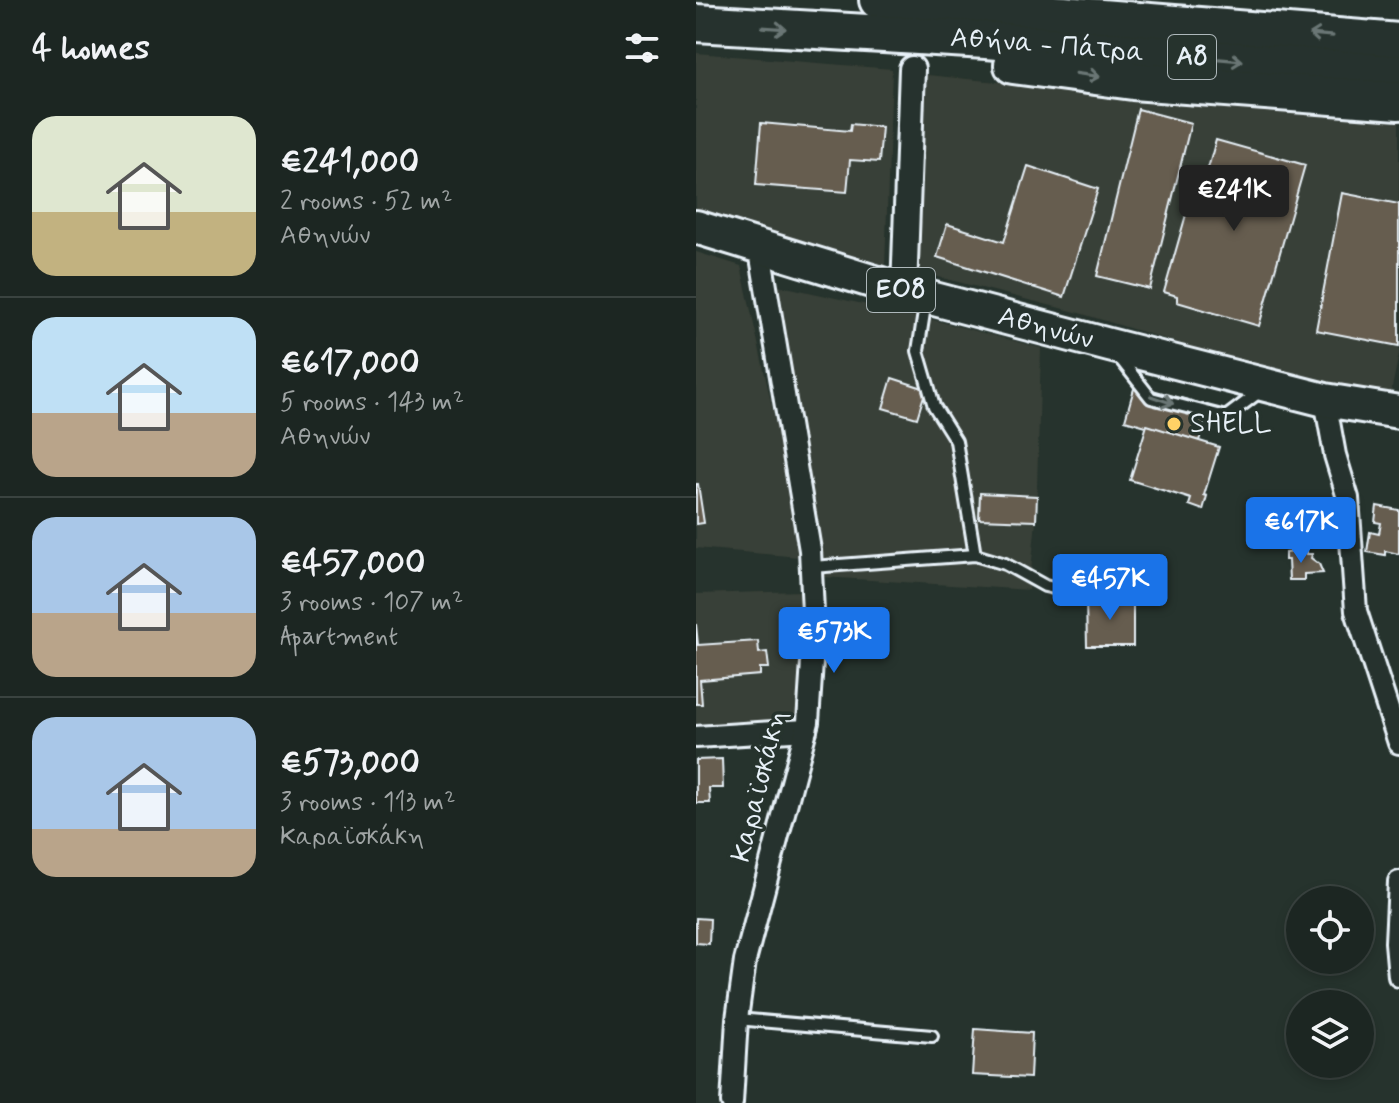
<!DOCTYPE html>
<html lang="en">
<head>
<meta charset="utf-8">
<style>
	body { margin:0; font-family:Mynerve,sans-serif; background:#29322f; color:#f1f3f6; height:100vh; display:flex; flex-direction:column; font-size:30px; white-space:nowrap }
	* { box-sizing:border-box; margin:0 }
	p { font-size:26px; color:#a0a5a5 }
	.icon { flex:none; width:44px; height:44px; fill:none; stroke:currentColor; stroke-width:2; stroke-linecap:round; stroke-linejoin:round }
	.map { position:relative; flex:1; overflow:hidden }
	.panel { display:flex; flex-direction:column; background:#1c2622; width:696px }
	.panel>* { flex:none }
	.buttons { position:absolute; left:590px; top:886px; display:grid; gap:16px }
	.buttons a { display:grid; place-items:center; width:88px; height:88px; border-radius:50%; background:#1c2622; box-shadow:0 4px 12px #0003,0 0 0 2px #3a4340; font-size:40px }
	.price { position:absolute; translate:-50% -68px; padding:0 18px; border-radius:8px; background:#1a73e8; color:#fff; font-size:26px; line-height:52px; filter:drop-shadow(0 2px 4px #0008) }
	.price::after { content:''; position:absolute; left:50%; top:48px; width:24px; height:18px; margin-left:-12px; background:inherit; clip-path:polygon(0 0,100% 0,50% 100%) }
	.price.selected { background:#222; color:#fff }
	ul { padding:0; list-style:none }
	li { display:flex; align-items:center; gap:24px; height:200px; padding:0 32px }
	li+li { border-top:2px solid #3a4340 }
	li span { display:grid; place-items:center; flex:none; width:224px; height:160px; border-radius:24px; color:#555 }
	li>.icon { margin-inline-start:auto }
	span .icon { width:96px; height:96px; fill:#fffc; stroke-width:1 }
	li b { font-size:34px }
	h2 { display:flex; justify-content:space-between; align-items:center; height:96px; padding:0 32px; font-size:34px }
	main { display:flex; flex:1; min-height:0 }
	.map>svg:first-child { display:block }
	.built { fill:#394037 }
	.building { fill:#665d4f; stroke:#e8f1f8; stroke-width:2 }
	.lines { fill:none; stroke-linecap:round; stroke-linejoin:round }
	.service-casing { stroke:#e8f1f8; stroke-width:16 }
	.minor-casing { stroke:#e8f1f8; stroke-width:26 }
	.tertiary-casing { stroke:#e8f1f8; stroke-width:30 }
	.primary-casing { stroke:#e8f1f8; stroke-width:38 }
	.motorway-casing { stroke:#e8f1f8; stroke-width:42 }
	.service { stroke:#26332d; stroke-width:10 }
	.minor { stroke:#26332d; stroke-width:20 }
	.tertiary { stroke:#26332d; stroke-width:24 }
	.primary { stroke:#26332d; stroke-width:32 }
	.motorway { stroke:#26332d; stroke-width:36 }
	.oneway { stroke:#6a7674 }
	.poi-dot { fill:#ffd166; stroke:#26332d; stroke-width:3 }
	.labels { text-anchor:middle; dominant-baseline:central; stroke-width:7; stroke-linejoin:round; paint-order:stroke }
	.shield { fill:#26332d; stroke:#aeb8bb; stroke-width:2 }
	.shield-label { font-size:26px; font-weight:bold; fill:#e8f1f8 }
	.street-label { font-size:28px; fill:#e8f1f8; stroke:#26332d }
	.poi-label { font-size:28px; fill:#e8f1f8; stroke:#26332d; text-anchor:start }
</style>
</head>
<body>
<main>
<section class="panel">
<h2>4 homes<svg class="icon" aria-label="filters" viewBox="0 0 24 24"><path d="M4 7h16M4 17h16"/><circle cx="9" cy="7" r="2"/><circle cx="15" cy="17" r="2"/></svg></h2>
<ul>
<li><span style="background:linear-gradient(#dfe7d0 60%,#c2b280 0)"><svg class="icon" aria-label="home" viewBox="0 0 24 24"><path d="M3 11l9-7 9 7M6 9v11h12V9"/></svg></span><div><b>€241,000</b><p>2 rooms · 52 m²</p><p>Αθηνών</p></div></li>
<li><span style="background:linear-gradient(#bfe0f5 60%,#b9a48a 0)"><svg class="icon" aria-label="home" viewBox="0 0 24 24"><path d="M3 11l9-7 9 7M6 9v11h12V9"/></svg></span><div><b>€617,000</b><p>5 rooms · 143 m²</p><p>Αθηνών</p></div></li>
<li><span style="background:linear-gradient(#a9c7e8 60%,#b9a48a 0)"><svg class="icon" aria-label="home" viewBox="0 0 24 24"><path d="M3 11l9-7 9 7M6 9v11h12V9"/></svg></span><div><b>€457,000</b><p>3 rooms · 107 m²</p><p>Apartment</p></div></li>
<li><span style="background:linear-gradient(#a9c7e8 70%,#b9a48a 0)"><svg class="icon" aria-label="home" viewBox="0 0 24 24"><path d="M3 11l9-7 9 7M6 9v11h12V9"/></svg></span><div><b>€573,000</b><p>3 rooms · 113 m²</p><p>Καραϊσκάκη</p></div></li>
</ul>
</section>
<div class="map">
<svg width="703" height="1103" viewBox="0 0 703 1103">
	<rect width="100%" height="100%" fill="#26332d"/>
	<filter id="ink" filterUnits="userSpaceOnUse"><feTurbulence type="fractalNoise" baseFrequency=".0125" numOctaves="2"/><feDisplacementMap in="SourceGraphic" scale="16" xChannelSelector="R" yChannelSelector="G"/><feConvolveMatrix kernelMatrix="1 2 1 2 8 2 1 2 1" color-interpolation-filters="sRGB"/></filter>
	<g filter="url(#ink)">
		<g class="built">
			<polygon points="0,53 196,69 189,265 0,209"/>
			<polygon points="231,75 703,122 703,354 694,397 609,381 380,312 223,272"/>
			<polygon points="0,252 45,266 88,461 104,557 0,548"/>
			<polygon points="76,284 226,317 345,348 340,521 333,590 127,577 112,478"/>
			<polygon points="107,591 107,639 100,722 0,728 0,594"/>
		</g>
		<g class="building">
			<polygon points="442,109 495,123 454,289 401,276"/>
			<polygon points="65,123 154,131 155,124 186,127 183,162 154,160 151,192 60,185"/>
			<polygon points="520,140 609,165 563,326 481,302 481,296 468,292 503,169 511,172"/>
			<polygon points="332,166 402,189 368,297 241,257 251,224 308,242"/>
			<polygon points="646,193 703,204 703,346 620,330"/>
			<polygon points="196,378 230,389 221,418 187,408"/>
			<polygon points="439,385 513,406 503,441 429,420"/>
			<polygon points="451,425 523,447 508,495 511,496 507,510 493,505 495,499 434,480"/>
			<polygon points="0,484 2,484 8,523 0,524"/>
			<polygon points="284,493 341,496 340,521 283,519"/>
			<polygon points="681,506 703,510 703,554 689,551 689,555 671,552 674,532 683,534 685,523 679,522"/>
			<polygon points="611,551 611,554 616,554 615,558 623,564 627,573 608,574 608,580 593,580 592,560 589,560 589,553"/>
			<polygon points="437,597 437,646 391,646 390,598"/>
			<polygon points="0,624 2,645 62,641 63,653 71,652 73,668 64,668 64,675 4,680 6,704 0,704"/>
			<polygon points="26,759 27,788 13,788 14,803 0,803 0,760"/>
			<polygon points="0,918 14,919 13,944 0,943"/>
			<polygon points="279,1029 336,1033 334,1078 276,1075"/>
		</g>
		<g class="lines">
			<defs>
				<g id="service">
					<polyline points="230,300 222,351 238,406 260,441 279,555"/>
					<polyline points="422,356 455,398 530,417 566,390"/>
					<polyline points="116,567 279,555 309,564 349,586 366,590"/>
					<polyline points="41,1019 236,1036"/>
				</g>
				<g id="minor">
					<polyline points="629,400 639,455 652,498 660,611 703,743"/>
					<polyline points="0,737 110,730"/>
					<polyline points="703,882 700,942 703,976"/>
					<polyline points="36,1103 41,1019 49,961 112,722 118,632 114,550 63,245"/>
				</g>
				<polyline id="tertiary" points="208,291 216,69"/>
				<g id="primary">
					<path id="s1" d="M0,227L208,291L413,345L629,400L703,412"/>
				</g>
				<g id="motorway">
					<polyline points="182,0 703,42"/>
					<path id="s2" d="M0,23L290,40L703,74"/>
					<polyline points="317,65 437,81 703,101"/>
				</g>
			</defs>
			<use href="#service" class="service-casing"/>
			<use href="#minor" class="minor-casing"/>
			<use href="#tertiary" class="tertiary-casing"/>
			<use href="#primary" class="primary-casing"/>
			<use href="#motorway" class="motorway-casing"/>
			<use href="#service" class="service"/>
			<use href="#minor" class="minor"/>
			<use href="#tertiary" class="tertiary"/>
			<use href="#primary" class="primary"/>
			<use href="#motorway" class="motorway"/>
		</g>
		<defs><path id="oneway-shaft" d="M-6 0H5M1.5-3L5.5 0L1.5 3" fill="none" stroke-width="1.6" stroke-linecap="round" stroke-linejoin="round" transform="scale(2)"/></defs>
		<g class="oneway">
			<use href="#oneway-shaft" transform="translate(78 28) rotate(4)"/>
			<use href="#oneway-shaft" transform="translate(625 35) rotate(-175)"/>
			<use href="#oneway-shaft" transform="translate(535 60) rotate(5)"/>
			<use href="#oneway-shaft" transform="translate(392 75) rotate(8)"/>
			<use href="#oneway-shaft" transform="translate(466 400) rotate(19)"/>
		</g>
	</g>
	<circle class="poi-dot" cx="478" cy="424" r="8"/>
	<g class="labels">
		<g class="shield">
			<rect x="472" y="35" width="48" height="44" rx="6"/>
			<rect x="171" y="268" width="68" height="44" rx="6"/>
		</g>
		<g class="shield-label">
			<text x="496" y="57">Α8</text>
			<text x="205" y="290">ΕΟ8</text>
		</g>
		<g class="street-label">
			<text stroke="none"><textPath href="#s2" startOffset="352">Αθήνα - Πάτρα</textPath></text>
			<text stroke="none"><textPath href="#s1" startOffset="364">Αθηνών</textPath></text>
			<text transform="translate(64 786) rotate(-76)">Καραϊσκάκη</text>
		</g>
		<g class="poi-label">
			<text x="494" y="424">SHELL</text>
		</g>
	</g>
</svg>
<div class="buttons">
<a><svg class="icon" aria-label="locate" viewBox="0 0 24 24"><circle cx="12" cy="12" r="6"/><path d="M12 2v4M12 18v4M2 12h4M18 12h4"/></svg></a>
<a><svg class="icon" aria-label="layers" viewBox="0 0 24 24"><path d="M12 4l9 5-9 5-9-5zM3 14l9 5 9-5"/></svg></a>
</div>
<b class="price selected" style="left:538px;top:233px">€241K</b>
<b class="price" style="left:605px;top:565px">€617K</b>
<b class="price" style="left:414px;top:622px">€457K</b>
<b class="price" style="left:138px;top:675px">€573K</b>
</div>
</main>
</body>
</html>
